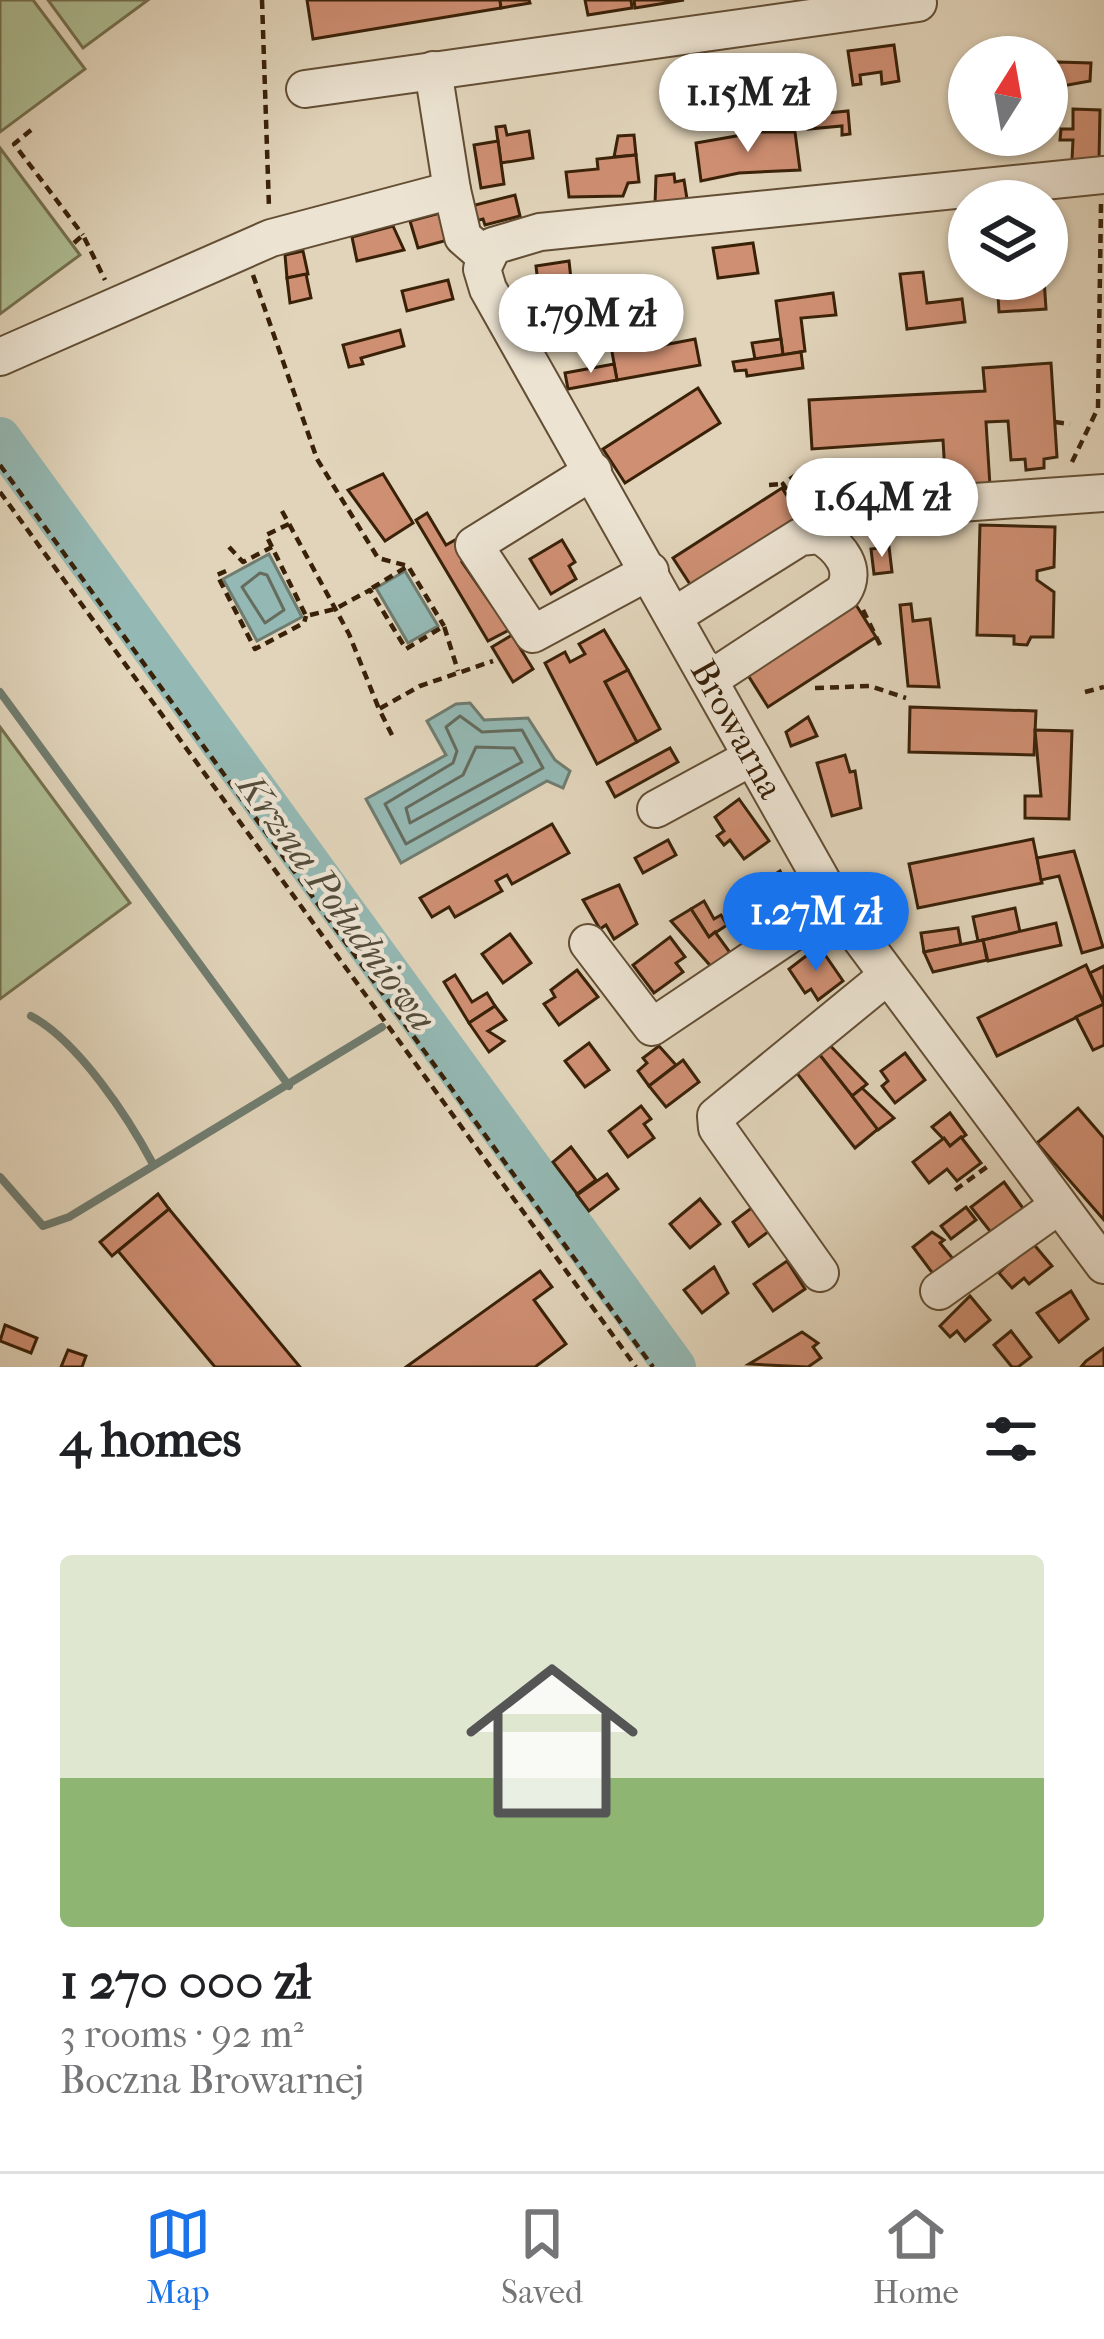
<!DOCTYPE html>
<html lang="en">
<head>
<meta charset="utf-8">
<style>
	body { margin:0; font-family:"IM FELL French Canon",serif; background:#f6f6f6; color:#202124; height:100vh; display:flex; flex-direction:column; font-size:45px; white-space:nowrap }
	* { box-sizing:border-box; margin:0 }
	p { font-size:39px; color:#757577 }
	.icon { flex:none; width:66px; height:66px; fill:none; stroke:currentColor; stroke-width:2; stroke-linecap:round; stroke-linejoin:round }
	.map { position:relative; height:1367px; overflow:hidden }
	.panel { display:flex; flex-direction:column; background:#fff; flex:1 }
	.panel>* { flex:none }
	.needle { width:78px; rotate:11deg }
	.buttons { position:absolute; left:948px; top:36px; display:grid; gap:24px }
	.buttons a { display:grid; place-items:center; width:120px; height:120px; border-radius:50%; background:#fff; box-shadow:0 3px 9px #0004; font-size:60px }
	.price { position:absolute; translate:-50% -102px; padding:0 27px; border-radius:42px; background:#fff; color:#222; font-size:39px; line-height:78px; filter:drop-shadow(0 3px 6px #0008) }
	.price::after { content:''; position:absolute; left:50%; top:72px; width:36px; height:27px; margin-left:-18px; background:inherit; clip-path:polygon(0 0,100% 0,50% 100%) }
	.price.selected { background:#1a73e8; color:#fff }
	ul { padding:0; list-style:none }
	li { display:grid; align-content:center; gap:24px; height:636px; padding:0 60px }
	li+li { border-top:3px solid #e0e0e0 }
	li span { display:grid; place-items:center; height:372px; border-radius:12px; color:#555 }
	li>.icon { margin-inline-start:auto }
	span .icon { width:216px; height:216px; fill:#fffc; stroke-width:1 }
	li b { font-size:51px }
	h2 { display:flex; justify-content:space-between; align-items:center; height:144px; padding:0 60px; font-size:51px }
	.tab-bar { display:flex; justify-content:space-around; align-items:center; height:168px; border-top:3px solid #e0e0e0; background:#fff; font-size:33px; color:#757577 }
	.tab-bar a { display:grid; justify-items:center; gap:6px }
	.tab-bar .selected { color:#1a73e8 }
	.map>svg:first-child { display:block }
	.green { fill:#aebe94; stroke:#74704e; stroke-width:3 }
	.water { fill:#94b8b3; stroke:#707c6f; stroke-width:3 }
	.lines { fill:none; stroke-linecap:round; stroke-linejoin:round }
	.shore { stroke:#666c5e; stroke-width:3 }
	.stream { stroke:#707c6f; stroke-width:8 }
	.river { stroke:#94b8b3; stroke-width:42 }
	.building { fill:#cf8f73; stroke:#392108; stroke-width:3 }
	.minor-casing { stroke:#634e34; stroke-width:40 }
	.path { stroke:#392108; stroke-width:4.5; stroke-dasharray:9 6; stroke-linecap:butt }
	.minor { stroke:#ece3d2; stroke-width:36 }
	.labels { text-anchor:middle; dominant-baseline:central; stroke-width:9; stroke-linejoin:round; paint-order:stroke }
	.street-label { font-size:36px; fill:#392108; stroke:#ece3d2 }
	.water-label { font-size:39px; font-style:italic; fill:#544e3b; stroke:#ece3d2 }
</style>
</head>
<body>
<div class="map">
<svg width="1104" height="1367" viewBox="0 0 1104 1367">
	<rect width="100%" height="100%" fill="#e1d4ba"/>
	<filter id="stains"><feTurbulence type="fractalNoise" baseFrequency=".00167" numOctaves="4"/><feColorMatrix values="0 0 0 0 .2 0 0 0 0 .09 0 0 0 0 .02 0 0 0 .5 -.17"/></filter>
	<radialGradient id="worn" r=".72"><stop offset=".6" stop-color="#630" stop-opacity="0"/><stop offset="1" stop-color="#630" stop-opacity=".3"/></radialGradient>
	<g class="green">
		<polygon points="0,0 33,0 85,69 0,132"/>
		<polygon points="48,0 148,0 83,48"/>
		<polygon points="0,148 80,255 0,314"/>
		<polygon points="0,727 130,903 0,999"/>
	</g>
	<g class="water">
		<polygon points="269,554 302,617 257,641 223,579"/>
		<polygon points="405,571 438,626 408,643 376,588"/>
		<polygon points="470,703 484,720 528,718 555,760 570,771 563,788 547,781 401,863 366,799 446,755 427,721 456,704"/>
	</g>
	<g class="lines">
		<g class="shore">
			<polygon points="260,573 267,575 284,610 265,623 242,587"/>
			<polygon points="460,716 482,732 522,730 543,768 406,844 385,804 453,763 457,751 446,727"/>
			<polygon points="476,747 514,748 522,762 410,823 406,808 463,775"/>
		</g>
		<g class="stream">
			<polyline points="0,692 289,1086"/>
			<polyline points="406,1011 412,1007"/>
			<path d="M31,1016C78,1041 128,1117 153,1164"/>
			<polyline points="0,1177 43,1226 69,1217 382,1027"/>
		</g>
		<polyline class="river" points="0,438 675,1367"/>
	</g>
	<g class="building">
		<polygon points="307,0 500,0 501,8 313,39"/>
		<polygon points="500,0 529,0 530,3 501,8"/>
		<polygon points="585,0 631,0 632,8 588,15"/>
		<polygon points="634,0 684,0 635,8"/>
		<polygon points="894,45 899,81 882,84 881,72 860,75 861,84 853,85 848,51"/>
		<polygon points="1057,62 1091,63 1090,81 1057,87"/>
		<polygon points="1073,109 1100,110 1099,160 1072,160 1073,140 1060,140 1061,129 1073,129"/>
		<polygon points="848,111 850,134 842,135 842,126 808,129 807,115"/>
		<polygon points="505,126 507,135 529,131 533,158 501,163 496,127"/>
		<polygon points="759,132 795,132 800,170 739,173 701,181 696,143"/>
		<polygon points="634,135 636,155 614,157 618,136"/>
		<polygon points="498,141 504,184 481,188 474,145"/>
		<polygon points="636,155 639,182 628,183 623,196 569,197 566,172 598,169 597,159"/>
		<polygon points="674,174 675,182 684,180 687,199 655,204 656,176"/>
		<polygon points="515,195 520,216 485,225 483,219 475,221 471,206"/>
		<polygon points="440,213 448,240 418,248 410,221"/>
		<polygon points="393,226 404,250 357,261 352,237"/>
		<polygon points="753,243 758,273 718,278 713,248"/>
		<polygon points="303,251 308,274 287,278 285,255"/>
		<polygon points="569,261 572,288 539,292 536,266"/>
		<polygon points="923,272 927,303 962,299 965,322 907,329 900,274"/>
		<polygon points="306,274 311,298 290,303 287,278"/>
		<polygon points="997,279 1044,279 1046,309 999,312"/>
		<polygon points="448,280 453,299 407,311 402,291"/>
		<polygon points="590,286 594,317 554,323 550,291"/>
		<polygon points="833,293 836,315 801,318 805,351 783,355 776,301"/>
		<polygon points="400,330 404,346 361,358 363,364 349,367 343,345"/>
		<polygon points="635,330 638,350 695,339 700,365 617,380 609,335"/>
		<polygon points="781,339 783,355 755,359 752,343"/>
		<polygon points="801,352 803,368 747,376 746,370 735,371 733,362"/>
		<polygon points="1051,363 1057,457 1044,459 1044,468 1026,470 1025,459 1011,460 1008,421 986,422 990,486 946,490 943,440 812,449 809,400 985,391 983,368"/>
		<polygon points="614,364 617,380 568,389 565,373"/>
		<polygon points="698,388 720,423 625,483 603,449"/>
		<polygon points="383,474 413,523 385,541 348,490"/>
		<polygon points="782,488 806,526 697,595 673,558"/>
		<polygon points="427,513 446,545 455,540 466,559 462,562 509,630 488,641 416,520"/>
		<polygon points="980,525 1055,527 1054,567 1037,571 1037,580 1054,592 1053,637 1031,637 1027,645 1014,644 1014,636 977,635"/>
		<polygon points="562,540 575,562 569,566 576,579 551,594 530,559"/>
		<polygon points="889,547 892,572 874,574 871,549"/>
		<polygon points="853,600 876,637 768,707 744,669"/>
		<polygon points="911,604 913,621 930,619 939,687 908,686 900,605"/>
		<polygon points="604,630 628,670 605,682 637,742 597,764 545,663 565,652 570,662 585,654 579,644"/>
		<polygon points="512,635 533,669 513,682 492,647"/>
		<polygon points="628,670 660,729 637,742 605,682"/>
		<polygon points="910,707 1036,711 1034,755 909,752"/>
		<polygon points="808,717 817,736 791,746 786,732"/>
		<polygon points="1035,730 1072,731 1069,819 1025,818 1025,796 1041,796"/>
		<polygon points="670,748 678,762 615,797 607,782"/>
		<polygon points="845,755 850,772 855,771 861,808 832,816 817,763"/>
		<polygon points="739,799 769,841 744,859 730,840 724,845 717,836 724,831 715,817"/>
		<polygon points="552,824 569,853 512,884 507,875 496,881 502,891 455,917 449,907 432,917 420,898"/>
		<polygon points="1033,839 1042,883 918,908 909,864"/>
		<polygon points="668,840 676,855 643,873 635,858"/>
		<polygon points="1074,851 1103,947 1082,953 1059,876 1041,880 1037,858"/>
		<polygon points="780,871 795,900 774,914 756,887"/>
		<polygon points="619,885 637,924 614,939 606,925 600,929 583,900"/>
		<polygon points="704,901 714,919 721,915 727,925 709,937 691,909"/>
		<polygon points="1015,908 1020,932 978,941 973,917"/>
		<polygon points="691,909 709,937 715,932 734,958 715,971 671,921"/>
		<polygon points="1056,923 1061,945 988,961 983,940"/>
		<polygon points="958,928 961,945 924,952 921,933"/>
		<polygon points="510,934 531,963 503,983 482,954"/>
		<polygon points="670,937 685,957 676,963 683,972 654,993 633,965"/>
		<polygon points="983,940 987,960 933,972 924,952"/>
		<polygon points="819,946 843,981 818,1000 811,989 805,993 789,969"/>
		<polygon points="1086,965 1104,1004 997,1056 978,1018"/>
		<polygon points="1104,966 1104,1003 1090,973"/>
		<polygon points="577,970 598,997 559,1025 544,1004 555,997 551,990"/>
		<polygon points="455,975 472,1002 487,993 495,1006 469,1023 444,982"/>
		<polygon points="1104,1004 1104,1045 1093,1050 1076,1017"/>
		<polygon points="495,1006 506,1020 488,1031 504,1041 489,1052 469,1023"/>
		<polygon points="821,1036 867,1084 852,1096 812,1045"/>
		<polygon points="589,1043 609,1070 585,1087 565,1061"/>
		<polygon points="812,1045 878,1129 855,1148 789,1063"/>
		<polygon points="659,1046 676,1065 649,1086 638,1071 647,1063 643,1058"/>
		<polygon points="905,1053 925,1080 895,1103 882,1086 888,1081 881,1071"/>
		<polygon points="683,1060 699,1082 666,1107 649,1086"/>
		<polygon points="862,1088 894,1118 878,1130 852,1096"/>
		<polygon points="641,1106 651,1119 644,1124 654,1138 628,1157 609,1131"/>
		<polygon points="1078,1108 1104,1138 1104,1220 1037,1143"/>
		<polygon points="950,1113 966,1135 950,1146 932,1127"/>
		<polygon points="944,1138 950,1146 961,1137 981,1163 957,1181 947,1169 929,1183 913,1162"/>
		<polygon points="571,1147 596,1180 577,1194 553,1162"/>
		<polygon points="607,1174 618,1189 589,1211 577,1195"/>
		<polygon points="1004,1182 1025,1211 993,1235 971,1207"/>
		<polygon points="158,1194 169,1209 112,1256 100,1242"/>
		<polygon points="700,1199 720,1224 690,1248 670,1224"/>
		<polygon points="758,1203 776,1226 749,1246 733,1222"/>
		<polygon points="966,1207 976,1220 951,1239 941,1226"/>
		<polygon points="169,1209 300,1367 215,1367 118,1251"/>
		<polygon points="932,1232 944,1240 940,1243 954,1260 934,1275 913,1247"/>
		<polygon points="1031,1241 1052,1266 1029,1284 1024,1278 1012,1288 999,1273"/>
		<polygon points="787,1261 805,1289 773,1311 754,1284"/>
		<polygon points="714,1267 728,1293 702,1313 684,1290"/>
		<polygon points="540,1271 552,1287 534,1300 566,1344 535,1367 406,1367"/>
		<polygon points="1071,1291 1088,1319 1059,1342 1037,1313"/>
		<polygon points="970,1296 990,1320 965,1341 957,1331 950,1337 940,1326"/>
		<polygon points="5,1325 37,1338 31,1353 0,1341"/>
		<polygon points="1011,1331 1031,1357 1018,1367 1012,1367 994,1345"/>
		<polygon points="802,1332 818,1343 813,1347 821,1358 808,1367 749,1364"/>
		<polygon points="1104,1348 1104,1367 1081,1367 1086,1361"/>
		<polygon points="68,1350 86,1356 82,1367 61,1367"/>
	</g>
	<g class="lines">
		<defs>
			<g id="minor">
				<polyline points="433,70 452,190"/>
				<polyline points="305,89 918,3"/>
				<polyline points="1104,175 540,232 493,246 482,269 488,289 835,904 1104,1265"/>
				<polyline points="0,357 271,238 452,190 463,237 485,256"/>
				<polyline points="593,471 474,545 533,634 650,571"/>
				<polyline points="824,484 916,478 945,504 1104,493"/>
				<path d="M674,616L800,537L819,535C840,547 858,569 843,592L709,680"/>
				<polyline points="656,809 752,757"/>
				<polyline points="588,943 652,1027 835,904"/>
				<polyline points="820,1273 717,1128 716,1116 887,976"/>
				<polyline points="939,1291 1058,1206"/>
			</g>
		</defs>
		<use href="#minor" class="minor-casing"/>
		<g class="path">
			<polyline points="262,0 269,208"/>
			<polyline points="31,130 14,144 83,235"/>
			<polyline points="74,243 83,235 105,280"/>
			<polyline points="253,275 317,459 378,558 408,566 444,626"/>
			<polyline points="1055,422 1070,424"/>
			<polyline points="1072,462 1098,408 1101,204"/>
			<polyline points="0,465 653,1367"/>
			<polyline points="797,474 783,484 800,510"/>
			<polyline points="769,485 783,484"/>
			<polyline points="0,492 636,1367"/>
			<polyline points="282,511 349,634 379,709"/>
			<polyline points="289,524 266,535 306,616 335,609 370,590 406,649 444,626 458,671"/>
			<polyline points="229,547 243,562 272,547"/>
			<polyline points="226,571 217,575 255,649 304,623 306,616"/>
			<polyline points="372,588 408,566"/>
			<polyline points="863,610 881,647"/>
			<polyline points="815,688 870,686 906,698"/>
			<polyline points="1085,692 1104,687"/>
			<polyline points="392,735 379,709 420,686 493,661"/>
			<polyline points="955,1190 991,1164"/>
		</g>
		<use href="#minor" class="minor"/>
	</g>
	<g class="labels">
		<g class="street-label">
			<text transform="translate(737 729) rotate(61)">Browarna</text>
		</g>
		<g class="water-label">
			<text transform="translate(337 902) rotate(54)">Krzna Południowa</text>
		</g>
	</g>
	<rect width="100%" height="100%" filter="url(#stains)"/>
	<rect width="100%" height="100%" fill="url(#worn)"/>
</svg>
<div class="buttons">
<a><svg class="needle" viewBox="-14 -14 28 28"><path d="M0-13l5 13h-10z" fill="#e53935"/><path d="M0 13l5-13h-10z" fill="#757577"/></svg></a>
<a><svg class="icon" aria-label="layers" viewBox="0 0 24 24"><path d="M12 4l9 5-9 5-9-5zM3 14l9 5 9-5"/></svg></a>
</div>
<b class="price" style="left:748px;top:155px">1.15M zł</b>
<b class="price" style="left:591px;top:376px">1.79M zł</b>
<b class="price" style="left:882px;top:560px">1.64M zł</b>
<b class="price selected" style="left:816px;top:974px">1.27M zł</b>
</div>
<section class="panel">
<h2>4 homes<svg class="icon" aria-label="filters" viewBox="0 0 24 24"><path d="M4 7h16M4 17h16"/><circle cx="9" cy="7" r="2"/><circle cx="15" cy="17" r="2"/></svg></h2>
<ul>
<li><span style="background:linear-gradient(#dfe7d0 60%,#8fb573 0)"><svg class="icon" aria-label="home" viewBox="0 0 24 24"><path d="M3 11l9-7 9 7M6 9v11h12V9"/></svg></span><div><b>1 270 000 zł</b><p>3 rooms · 92 m²</p><p>Boczna Browarnej</p></div></li>
</ul>
</section>
<nav class="tab-bar">
<a class="selected"><svg class="icon" aria-label="map" viewBox="0 0 24 24"><path d="M3 6l6-2 6 2 6-2v14l-6 2-6-2-6 2zM9 4v14M15 6v14"/></svg>Map</a>
<a><svg class="icon" aria-label="saved" viewBox="0 0 24 24"><path d="M7 4h10v16l-5-4-5 4z"/></svg>Saved</a>
<a><svg class="icon" aria-label="home" viewBox="0 0 24 24"><path d="M3 11l9-7 9 7M6 9v11h12V9"/></svg>Home</a>
</nav>
</body>
</html>
